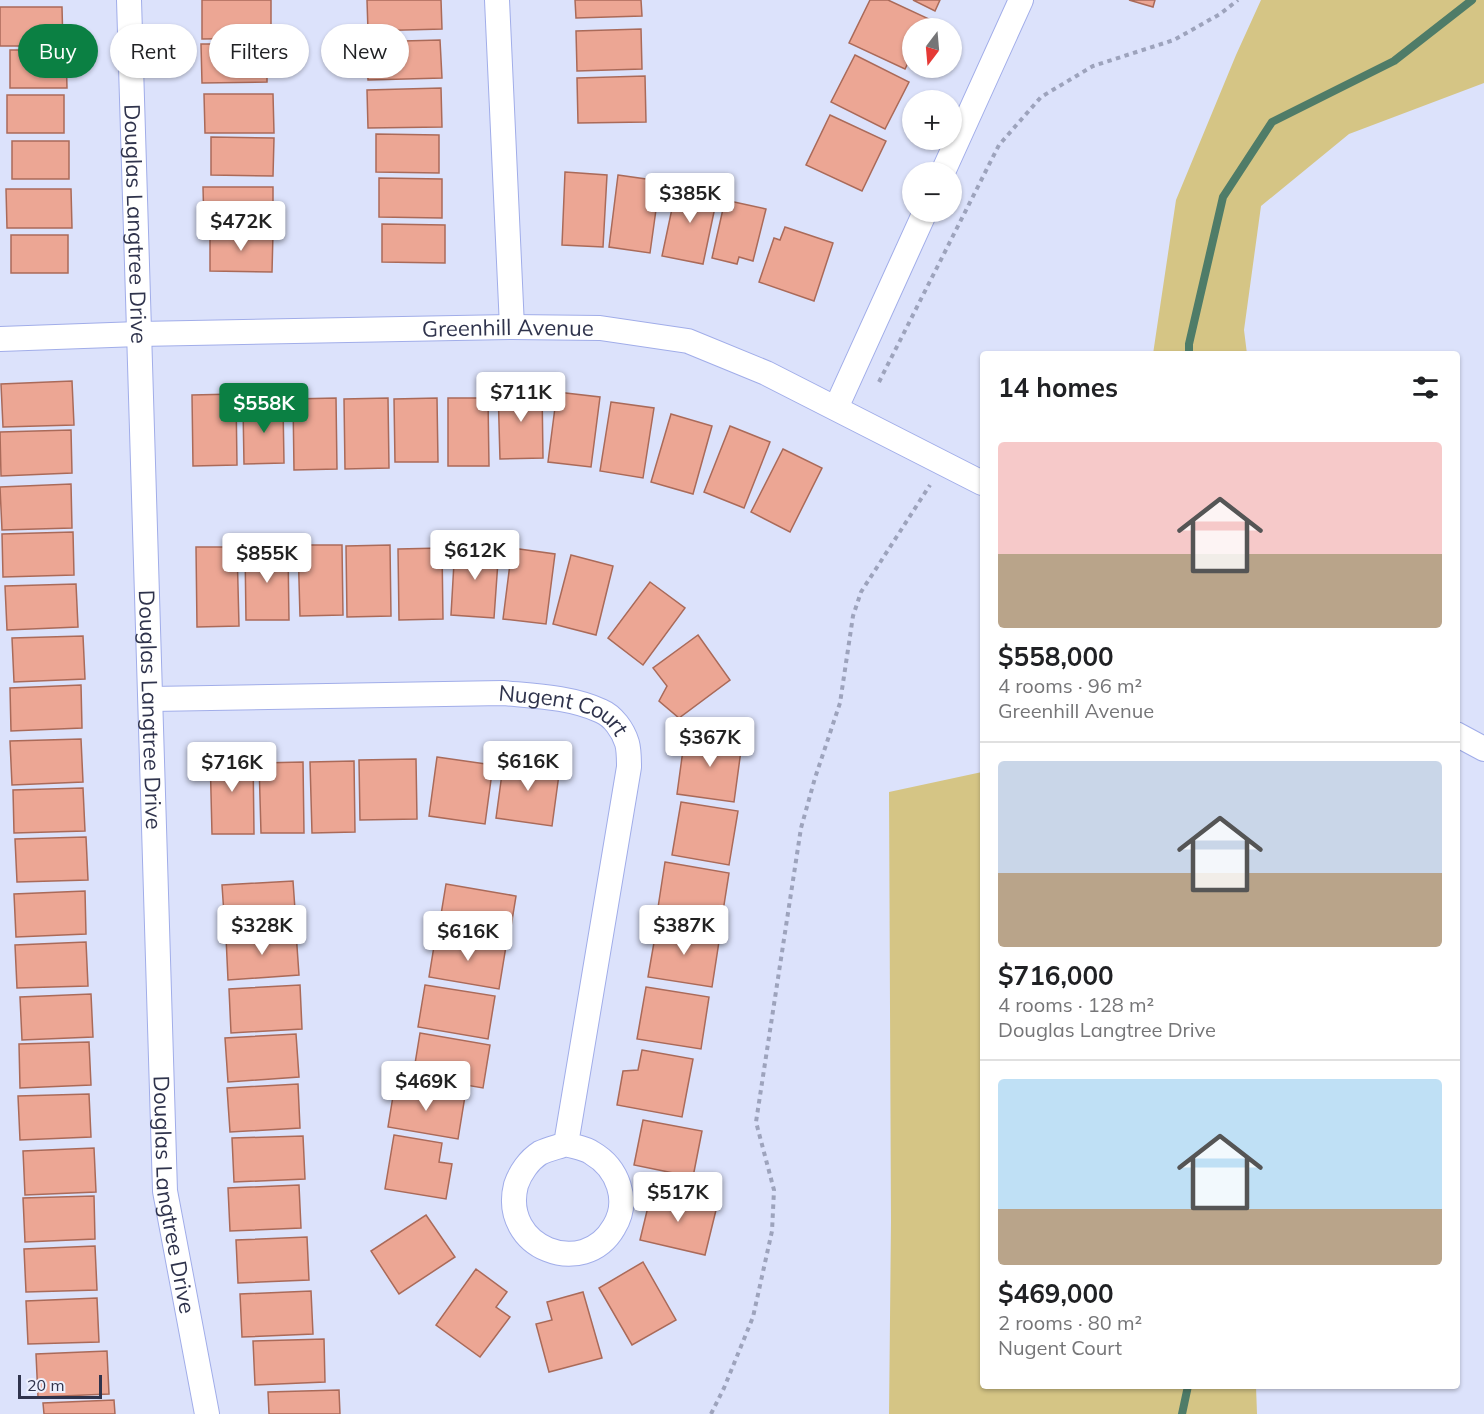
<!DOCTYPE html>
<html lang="en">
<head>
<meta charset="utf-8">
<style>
	body { margin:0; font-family:Mulish,sans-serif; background:#f2f2f2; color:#202124; height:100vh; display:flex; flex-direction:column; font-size:22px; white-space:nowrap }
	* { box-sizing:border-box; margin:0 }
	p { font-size:20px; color:#757577 }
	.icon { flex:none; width:33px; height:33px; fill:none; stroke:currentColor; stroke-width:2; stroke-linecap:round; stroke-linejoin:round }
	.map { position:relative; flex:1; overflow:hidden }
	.panel { position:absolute; left:980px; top:351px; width:480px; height:1038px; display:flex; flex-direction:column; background:#fff; border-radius:6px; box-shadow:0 2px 4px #0004 }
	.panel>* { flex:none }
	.guide { position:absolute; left:18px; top:24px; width:570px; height:54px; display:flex; gap:12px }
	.needle { width:39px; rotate:196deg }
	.buttons { position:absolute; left:902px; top:18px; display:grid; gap:12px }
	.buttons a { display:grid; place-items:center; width:60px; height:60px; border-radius:50%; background:#fff; box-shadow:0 2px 4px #0004; font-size:30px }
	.scale { position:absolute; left:18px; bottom:15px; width:84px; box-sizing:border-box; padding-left:6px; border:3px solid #2f334c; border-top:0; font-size:16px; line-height:21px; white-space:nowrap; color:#2f334c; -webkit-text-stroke:4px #edf0fd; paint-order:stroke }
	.price { position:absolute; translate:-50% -51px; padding:0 14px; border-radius:6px; background:#fff; color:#222; font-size:20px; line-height:39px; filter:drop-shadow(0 2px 3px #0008) }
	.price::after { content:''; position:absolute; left:50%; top:36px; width:18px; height:14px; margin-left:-9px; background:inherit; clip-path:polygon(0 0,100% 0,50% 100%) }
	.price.active { background:#0b8043; color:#fff }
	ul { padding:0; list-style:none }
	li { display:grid; align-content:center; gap:12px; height:318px; padding:0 18px }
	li+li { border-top:2px solid #e0e0e0 }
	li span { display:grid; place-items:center; height:186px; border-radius:6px; color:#555 }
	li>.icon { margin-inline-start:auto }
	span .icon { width:108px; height:108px; fill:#fffc; stroke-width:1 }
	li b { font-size:26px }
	h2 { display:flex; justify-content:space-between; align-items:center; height:72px; padding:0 18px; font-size:26px }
	.pill { padding:0 21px; border-radius:27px; background:#fff; box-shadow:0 2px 4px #0004; font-size:21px; line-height:54px }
	.pill.active { background:#0b8043; color:#fff }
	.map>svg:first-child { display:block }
	.green { fill:#d5c585 }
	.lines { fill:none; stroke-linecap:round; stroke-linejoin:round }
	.stream { stroke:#4f7c68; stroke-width:8 }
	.building { fill:#eca694; stroke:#aa6a59; stroke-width:1.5 }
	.minor-casing { stroke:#a1ade9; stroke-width:26 }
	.path { stroke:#9da3bc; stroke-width:4; stroke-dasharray:4.5 4.5; stroke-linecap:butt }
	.minor { stroke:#fff; stroke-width:24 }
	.labels { text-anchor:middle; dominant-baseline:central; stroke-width:4.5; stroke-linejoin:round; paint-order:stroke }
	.street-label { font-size:22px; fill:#2f334c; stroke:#edf0fd }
</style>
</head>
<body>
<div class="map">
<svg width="1484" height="1414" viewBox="0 0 1484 1414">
	<rect width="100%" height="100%" fill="#dce2fb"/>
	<g class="green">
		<polygon points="1261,0 1484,0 1484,83 1349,134 1261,206 1244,330 1247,354 1153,354 1176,200 1236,55"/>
		<polygon points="982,772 982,1386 1256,1386 1257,1414 889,1414 891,1222 889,792"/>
	</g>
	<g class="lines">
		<g class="stream">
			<polyline points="1189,354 1189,344 1223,197 1272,122 1394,61 1472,0"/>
			<polyline points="1182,1414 1188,1386"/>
		</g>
	</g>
	<g class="building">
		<polygon points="202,0 271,0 271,38 202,39"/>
		<polygon points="367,0 441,0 442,29 368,31"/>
		<polygon points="575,0 641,0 642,16 576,18"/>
		<polygon points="870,0 888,0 929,19 925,28 912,28 912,55 905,69 849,43"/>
		<polygon points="913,0 940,0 935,11"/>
		<polygon points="1129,0 1155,0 1153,7"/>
		<polygon points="0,7 62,7 63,46 0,46"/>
		<polygon points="641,29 642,69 577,71 576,31"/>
		<polygon points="440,40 442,78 368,80 366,42"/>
		<polygon points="201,44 267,44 267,82 202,83"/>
		<polygon points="10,50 66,50 67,88 10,88"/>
		<polygon points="855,55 909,82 885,129 831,102"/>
		<polygon points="645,76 646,122 578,123 577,78"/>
		<polygon points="441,88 442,127 368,128 367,90"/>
		<polygon points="204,94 273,94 274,133 205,133"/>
		<rect x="7" y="95" width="57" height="38"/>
		<polygon points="830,115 886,141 862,191 806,165"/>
		<polygon points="376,134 439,135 439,173 376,172"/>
		<polygon points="211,137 274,138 273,176 211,175"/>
		<rect x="12" y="141" width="57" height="38"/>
		<polygon points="565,172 607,175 603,247 562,245"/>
		<polygon points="618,175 660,181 650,253 609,247"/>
		<polygon points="379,178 442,179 442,218 379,217"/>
		<polygon points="677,185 718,193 703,264 662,256"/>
		<polygon points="203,187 273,187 273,225 204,225"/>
		<polygon points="6,189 71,189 72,228 7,228"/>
		<polygon points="725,200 766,209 753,261 739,257 737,264 712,258"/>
		<polygon points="382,224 445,225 445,263 382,262"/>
		<polygon points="785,227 833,243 814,301 759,282 774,238 780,240"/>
		<polygon points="210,232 273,233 272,272 210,271"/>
		<rect x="11" y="235" width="57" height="38"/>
		<polygon points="72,381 74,425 3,427 1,384"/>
		<polygon points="542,387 543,458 500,459 498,388"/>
		<polygon points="557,392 600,397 591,467 548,462"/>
		<polygon points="236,394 237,465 193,466 192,395"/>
		<polygon points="336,398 337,469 294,470 293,399"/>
		<polygon points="388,398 389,468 345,469 344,399"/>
		<polygon points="437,398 438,462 395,462 394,399"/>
		<polygon points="448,398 488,398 489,466 448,466"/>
		<polygon points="611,402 654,408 643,478 600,471"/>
		<polygon points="283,405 284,463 244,464 243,406"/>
		<polygon points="671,414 712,426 693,494 651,482"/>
		<polygon points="730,426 770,442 744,508 704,492"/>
		<polygon points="71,430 72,473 1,476 0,432"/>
		<polygon points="783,449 822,468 790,532 751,512"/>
		<polygon points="71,484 72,528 2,530 0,487"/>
		<polygon points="73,532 74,575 3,577 2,534"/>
		<polygon points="298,545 342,545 343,615 300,616"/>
		<polygon points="390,545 391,616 347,617 346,546"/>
		<polygon points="455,545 499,547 494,618 451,615"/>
		<polygon points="196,547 237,547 239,626 197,627"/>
		<polygon points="442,548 443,619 399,620 398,549"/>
		<polygon points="512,548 555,554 546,624 503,619"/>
		<polygon points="245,549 288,549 289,620 246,620"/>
		<polygon points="571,555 613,566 596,635 553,624"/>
		<polygon points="650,582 685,608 643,665 608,638"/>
		<polygon points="76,584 78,627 7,630 5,586"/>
		<polygon points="698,635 730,680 679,718 659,701 667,686 653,668"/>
		<polygon points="83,636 85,679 14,682 12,638"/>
		<polygon points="81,685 82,728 11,731 10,688"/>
		<polygon points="685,735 742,743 734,802 677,794"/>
		<polygon points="81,739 83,782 12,785 10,741"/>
		<polygon points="210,753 253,753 254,834 212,834"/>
		<polygon points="437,757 493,765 485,824 429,816"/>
		<polygon points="416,759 417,819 360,820 359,760"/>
		<polygon points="504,759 560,767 552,826 496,818"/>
		<polygon points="354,761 355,832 312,833 310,762"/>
		<polygon points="303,762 304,833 261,833 259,763"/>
		<polygon points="83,788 85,831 14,833 13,790"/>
		<polygon points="681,802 738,811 729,865 672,855"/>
		<polygon points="86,837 88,880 17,882 15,839"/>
		<polygon points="665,862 729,873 721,924 657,914"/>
		<polygon points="293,881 296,924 225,929 222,885"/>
		<polygon points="446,884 516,896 509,939 439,927"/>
		<polygon points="85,891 86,934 16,937 14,894"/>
		<polygon points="657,925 720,935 712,987 648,977"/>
		<polygon points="296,932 299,975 228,980 226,937"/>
		<polygon points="436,934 506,946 499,989 429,977"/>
		<polygon points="86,942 88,986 17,988 15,945"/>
		<polygon points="300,985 302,1029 231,1033 229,989"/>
		<polygon points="425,985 495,996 488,1039 418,1027"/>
		<polygon points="646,987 709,997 701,1049 637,1039"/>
		<polygon points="91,994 93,1037 22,1040 20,997"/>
		<polygon points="420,1033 490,1045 483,1088 413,1076"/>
		<polygon points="296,1034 299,1077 228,1082 225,1038"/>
		<polygon points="89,1042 91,1085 20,1088 19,1044"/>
		<polygon points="642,1050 693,1059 682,1117 617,1105 623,1071 638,1070"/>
		<polygon points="298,1084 300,1128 230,1132 227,1088"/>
		<polygon points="395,1084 465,1096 458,1139 388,1127"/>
		<polygon points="89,1094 91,1137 20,1140 18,1096"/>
		<polygon points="643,1120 702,1131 693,1177 634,1165"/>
		<polygon points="394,1135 442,1143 439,1162 452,1164 446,1199 385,1189"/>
		<polygon points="303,1136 305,1179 234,1182 232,1138"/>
		<polygon points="94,1148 96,1192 25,1195 23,1151"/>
		<polygon points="299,1185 301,1228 230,1231 228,1188"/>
		<polygon points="652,1190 717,1206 705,1255 640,1240"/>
		<polygon points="94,1196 95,1239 25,1242 23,1198"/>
		<polygon points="426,1215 455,1257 399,1294 371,1251"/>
		<polygon points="307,1237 309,1280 238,1283 236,1240"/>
		<polygon points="95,1246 97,1290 26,1292 24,1249"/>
		<polygon points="643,1262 676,1320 632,1345 599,1288"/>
		<polygon points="476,1269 507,1292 496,1307 510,1317 480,1357 436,1325"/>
		<polygon points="311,1291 313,1334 242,1337 240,1294"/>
		<polygon points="583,1292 602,1358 549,1372 536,1324 552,1320 547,1302"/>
		<polygon points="97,1298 99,1342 28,1344 26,1301"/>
		<polygon points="324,1339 325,1382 255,1385 253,1341"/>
		<polygon points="107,1351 109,1394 38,1397 36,1354"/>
		<polygon points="339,1390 340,1414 269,1414 268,1392"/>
		<polygon points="114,1400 115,1414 44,1414 43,1403"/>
	</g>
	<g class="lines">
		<defs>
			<g id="minor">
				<path id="s1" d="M129,0L165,1191L207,1414"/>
				<polyline points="497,0 512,327"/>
				<polyline points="943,172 1021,0"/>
				<path id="s2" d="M0,339L139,334L512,327L600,328L688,341L766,373L982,483"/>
				<polyline points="836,408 925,212"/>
				<path id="s3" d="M151,699L503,693C535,696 571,697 601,711C613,716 623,730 627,743C629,750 629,759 629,767L566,1144C558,1147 548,1149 540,1153C529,1160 520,1173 516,1185C500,1248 584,1280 614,1227C630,1201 618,1168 592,1153C585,1148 575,1147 566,1144"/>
				<polyline points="1456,734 1484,749"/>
			</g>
		</defs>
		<use href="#minor" class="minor-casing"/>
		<g class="path">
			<polyline points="879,382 999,145 1041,97 1093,66 1174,40 1220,14 1238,0"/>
			<polyline points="711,1414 724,1388 753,1317 772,1231 774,1190 756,1122 801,828 815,778 840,703 853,616 861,592 930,485"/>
		</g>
		<use href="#minor" class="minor"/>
	</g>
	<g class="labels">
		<g class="street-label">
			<text stroke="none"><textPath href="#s1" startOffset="224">Douglas Langtree Drive</textPath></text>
			<text stroke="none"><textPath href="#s2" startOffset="508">Greenhill Avenue</textPath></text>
			<text stroke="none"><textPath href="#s1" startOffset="710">Douglas Langtree Drive</textPath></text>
			<text stroke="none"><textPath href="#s3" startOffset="416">Nugent Court</textPath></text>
			<text stroke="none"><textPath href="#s1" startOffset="1196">Douglas Langtree Drive</textPath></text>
		</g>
	</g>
</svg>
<div class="buttons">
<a><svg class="needle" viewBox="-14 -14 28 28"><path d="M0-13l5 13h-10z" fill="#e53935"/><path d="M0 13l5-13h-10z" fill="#757577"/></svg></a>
<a>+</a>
<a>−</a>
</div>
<div class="scale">20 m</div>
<b class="price" style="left:690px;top:224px">$385K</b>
<b class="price" style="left:241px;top:252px">$472K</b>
<b class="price" style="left:521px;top:423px">$711K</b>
<b class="price active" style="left:264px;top:434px">$558K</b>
<b class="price" style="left:475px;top:581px">$612K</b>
<b class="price" style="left:267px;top:584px">$855K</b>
<b class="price" style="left:710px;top:768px">$367K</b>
<b class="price" style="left:528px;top:792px">$616K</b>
<b class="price" style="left:232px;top:793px">$716K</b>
<b class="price" style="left:262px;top:956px">$328K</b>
<b class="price" style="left:684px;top:956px">$387K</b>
<b class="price" style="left:468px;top:962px">$616K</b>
<b class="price" style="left:426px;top:1112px">$469K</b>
<b class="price" style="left:678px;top:1223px">$517K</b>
<div class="guide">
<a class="pill active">Buy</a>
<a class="pill">Rent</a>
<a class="pill">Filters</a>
<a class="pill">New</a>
</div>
<section class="panel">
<h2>14 homes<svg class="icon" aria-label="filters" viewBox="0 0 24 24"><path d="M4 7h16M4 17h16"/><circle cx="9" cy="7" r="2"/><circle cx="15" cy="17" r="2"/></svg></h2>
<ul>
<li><span style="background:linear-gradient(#f6c9c9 60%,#b9a48a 0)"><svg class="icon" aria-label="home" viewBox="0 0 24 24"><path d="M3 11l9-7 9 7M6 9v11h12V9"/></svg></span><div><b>$558,000</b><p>4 rooms · 96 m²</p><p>Greenhill Avenue</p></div></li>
<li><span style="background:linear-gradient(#c9d6e8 60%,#b9a48a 0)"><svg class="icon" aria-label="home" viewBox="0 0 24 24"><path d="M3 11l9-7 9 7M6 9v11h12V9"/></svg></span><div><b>$716,000</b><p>4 rooms · 128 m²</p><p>Douglas Langtree Drive</p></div></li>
<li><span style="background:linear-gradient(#bfe0f5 70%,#b9a48a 0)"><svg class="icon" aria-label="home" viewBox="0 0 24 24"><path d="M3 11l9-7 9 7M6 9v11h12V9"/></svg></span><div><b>$469,000</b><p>2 rooms · 80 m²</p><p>Nugent Court</p></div></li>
</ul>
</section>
</div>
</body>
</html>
